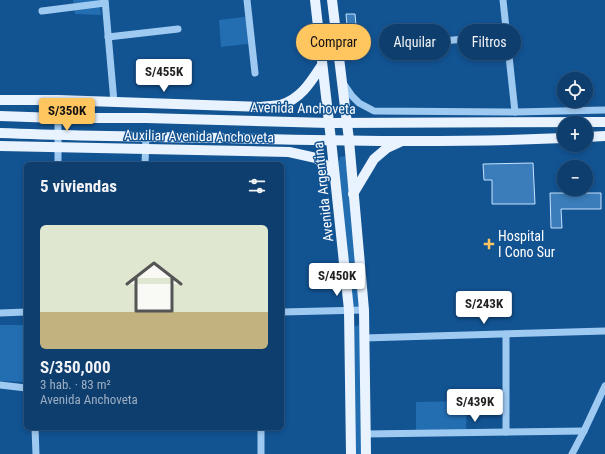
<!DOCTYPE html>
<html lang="es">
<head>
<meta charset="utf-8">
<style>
	body { margin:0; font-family:"Roboto Condensed",sans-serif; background:#174573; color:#f1f3f6; height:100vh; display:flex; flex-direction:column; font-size:15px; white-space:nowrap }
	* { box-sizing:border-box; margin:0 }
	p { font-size:13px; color:#9baec2 }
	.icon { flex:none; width:22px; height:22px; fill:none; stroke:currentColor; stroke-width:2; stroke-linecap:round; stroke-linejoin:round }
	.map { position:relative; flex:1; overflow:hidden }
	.drawer { position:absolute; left:24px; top:162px; width:260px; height:268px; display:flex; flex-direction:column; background:#0e3e6e; border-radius:6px; box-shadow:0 2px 6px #0003,0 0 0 1px #2e5781 }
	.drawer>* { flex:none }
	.banner { position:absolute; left:296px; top:24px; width:249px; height:36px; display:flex; gap:8px }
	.buttons { position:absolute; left:557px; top:72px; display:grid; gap:8px }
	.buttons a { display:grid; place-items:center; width:36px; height:36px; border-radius:50%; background:#0e3e6e; box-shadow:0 2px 6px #0003,0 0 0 1px #2e5781; font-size:20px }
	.price { position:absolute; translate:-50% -34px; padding:0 9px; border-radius:4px; background:#fff; color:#222; font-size:13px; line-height:26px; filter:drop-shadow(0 1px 2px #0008) }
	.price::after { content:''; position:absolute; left:50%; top:24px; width:12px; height:9px; margin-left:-6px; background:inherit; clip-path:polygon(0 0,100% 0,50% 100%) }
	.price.current { background:#ffc55f; color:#111 }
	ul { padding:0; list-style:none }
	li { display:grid; align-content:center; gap:8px; height:212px; padding:0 16px }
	li span { display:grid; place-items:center; height:124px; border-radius:6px; color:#555 }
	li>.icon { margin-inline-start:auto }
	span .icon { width:72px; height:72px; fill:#fffc; stroke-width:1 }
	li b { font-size:17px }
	h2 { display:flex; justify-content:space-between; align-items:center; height:48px; padding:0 16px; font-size:17px }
	.pill { padding:0 14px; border-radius:18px; background:#0e3e6e; box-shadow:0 2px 6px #0003,0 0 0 1px #2e5781; font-size:14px; line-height:36px }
	.pill.current { background:#ffc55f; color:#111 }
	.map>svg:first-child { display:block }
	.green { fill:#236eb1 }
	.building { fill:#3a7dba; stroke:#c5e3fd }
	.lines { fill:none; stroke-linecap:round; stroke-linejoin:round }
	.minor { stroke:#9ecaf2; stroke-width:7 }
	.major { stroke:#e9f3ff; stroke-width:10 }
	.poi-dot { fill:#ffc55f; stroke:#125392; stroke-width:1.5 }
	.labels { text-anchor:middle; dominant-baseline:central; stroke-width:3; stroke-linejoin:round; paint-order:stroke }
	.street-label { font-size:14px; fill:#fff; stroke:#125392 }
	.poi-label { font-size:14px; fill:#fff; stroke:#125392; text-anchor:start }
</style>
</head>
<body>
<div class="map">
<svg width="605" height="454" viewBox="0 0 605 454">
	<rect width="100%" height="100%" fill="#125392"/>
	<g class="green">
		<polygon points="73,0 99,0 101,15 75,14"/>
		<polygon points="252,16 255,43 221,47 219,20"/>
		<polygon points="344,156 350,161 360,309 356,308 352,304 338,163 340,157"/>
		<polygon points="0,325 26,325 26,382 0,381"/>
		<polygon points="358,325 364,329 366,454 355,454 353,327"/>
		<polygon points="467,401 466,430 416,431 416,402"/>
	</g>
	<g class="building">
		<polygon points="346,14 355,14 356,25 347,26"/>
		<polygon points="533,163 535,204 492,204 492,180 484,180 483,164"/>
		<polygon points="550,193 601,193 601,209 561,209 562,228 551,228"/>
	</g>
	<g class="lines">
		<g class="minor">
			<polyline points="105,0 114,102"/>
			<polyline points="247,0 255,73"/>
			<polyline points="503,0 515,112"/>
			<polyline points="42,11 105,3"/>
			<polyline points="108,37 178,29"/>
			<polyline points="443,41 507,35"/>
			<polyline points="343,83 352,96 359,103 374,111 515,112 605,110"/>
			<polyline points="58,100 58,164"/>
			<polyline points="145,164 146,137"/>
			<polyline points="282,312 364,310"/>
			<polyline points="0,313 26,312"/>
			<polyline points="506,334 506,432"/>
			<polyline points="364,338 605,331"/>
			<polyline points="0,385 26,388"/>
			<polyline points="35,428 36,454"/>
			<polyline points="365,434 584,431"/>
			<polyline points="261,454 261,428"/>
			<polyline points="572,454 584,431 605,386"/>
		</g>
		<g class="major">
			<polyline points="315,0 331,140 349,310 351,454"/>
			<polyline points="332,0 349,140 364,310 366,454"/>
			<path d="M0,100H58L261,107C267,106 274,106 280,105C300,100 311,82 322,65"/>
			<polyline points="0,116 57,118 146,118 329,123 605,122"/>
			<path d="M0,133C75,136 151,137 226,138C339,141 452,143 564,138"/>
			<polyline points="586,137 605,136"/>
			<polyline points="0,146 289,152 316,158 328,167 333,178"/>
			<polyline points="353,194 374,159 387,148 400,142"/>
		</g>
	</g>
	<path class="poi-dot" d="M487 238h4v4h4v4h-4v4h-4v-4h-4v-4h4z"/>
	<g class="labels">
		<g class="street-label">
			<text transform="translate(303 108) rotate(1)">Avenida Anchoveta</text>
			<text transform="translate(199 136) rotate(1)">Auxiliar Avenida Anchoveta</text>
			<text transform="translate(323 192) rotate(-96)">Avenida Argentina</text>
		</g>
		<g class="poi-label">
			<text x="498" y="236">Hospital<tspan x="498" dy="16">I Cono Sur</tspan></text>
		</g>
	</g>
</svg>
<div class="buttons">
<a><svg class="icon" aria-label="locate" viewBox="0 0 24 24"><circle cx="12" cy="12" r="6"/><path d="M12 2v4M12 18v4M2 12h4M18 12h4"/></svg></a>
<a>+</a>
<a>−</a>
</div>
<b class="price" style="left:164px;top:93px">S/455K</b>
<b class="price current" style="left:67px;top:132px">S/350K</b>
<b class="price" style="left:337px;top:297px">S/450K</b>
<b class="price" style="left:484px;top:325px">S/243K</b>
<b class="price" style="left:475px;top:423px">S/439K</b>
<div class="banner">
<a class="pill current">Comprar</a>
<a class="pill">Alquilar</a>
<a class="pill">Filtros</a>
</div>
<section class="drawer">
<h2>5 viviendas<svg class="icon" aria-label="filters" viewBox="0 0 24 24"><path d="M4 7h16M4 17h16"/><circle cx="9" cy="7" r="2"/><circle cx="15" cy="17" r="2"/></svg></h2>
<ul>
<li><span style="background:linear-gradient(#dfe7d0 70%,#c2b280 0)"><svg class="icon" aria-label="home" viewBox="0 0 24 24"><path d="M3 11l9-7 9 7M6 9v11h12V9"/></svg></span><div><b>S/350,000</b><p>3 hab. · 83 m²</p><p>Avenida Anchoveta</p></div></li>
</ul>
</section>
</div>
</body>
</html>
